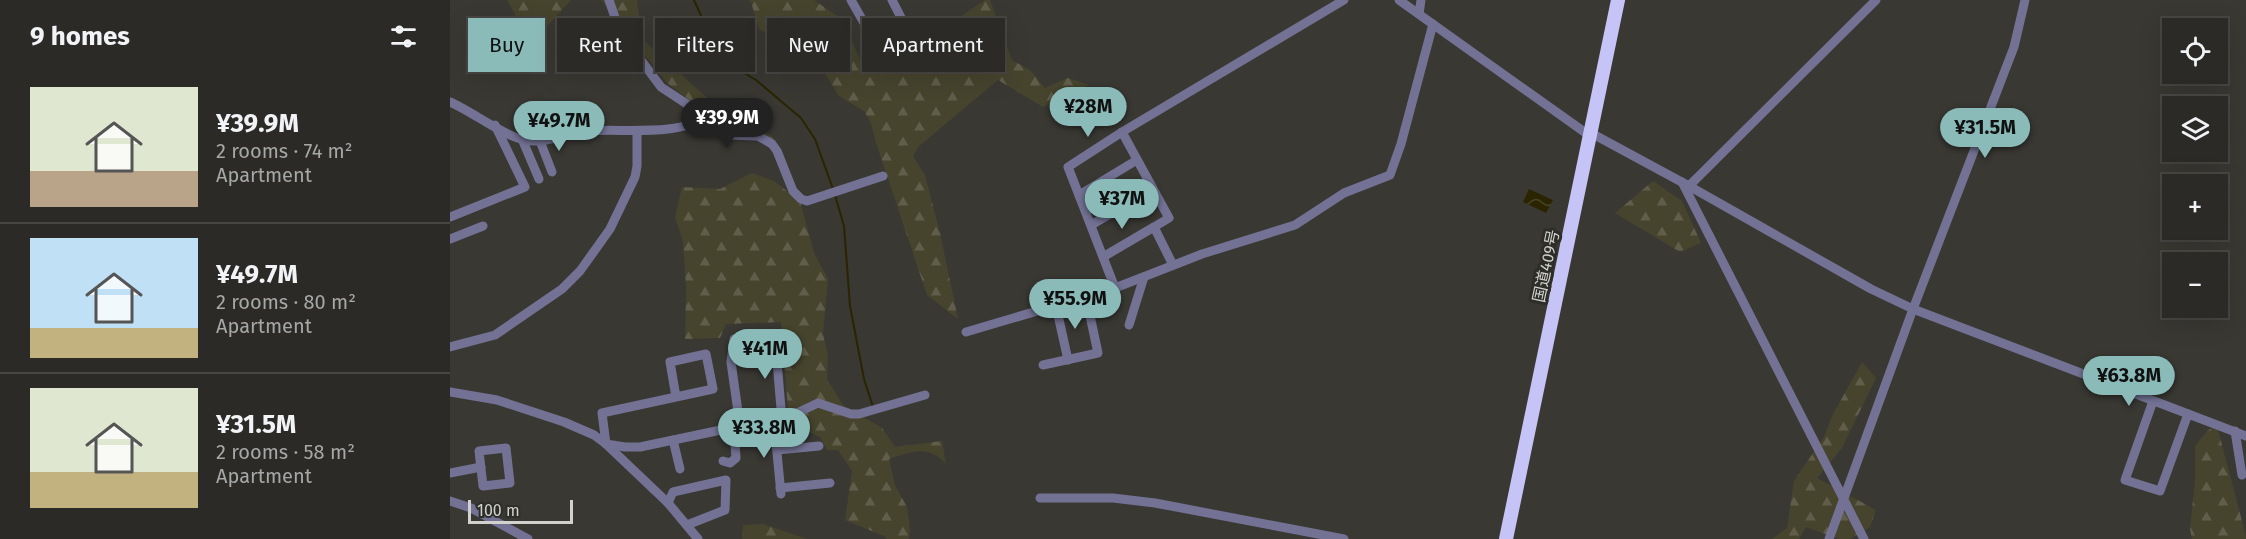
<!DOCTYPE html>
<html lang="en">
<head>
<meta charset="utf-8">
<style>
	body { margin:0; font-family:"Fira Sans","Noto Sans JP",sans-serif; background:#33322e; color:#f1f3f6; height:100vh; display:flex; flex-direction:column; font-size:22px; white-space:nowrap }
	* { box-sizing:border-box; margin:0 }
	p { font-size:20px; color:#a6a7a7 }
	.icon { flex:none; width:33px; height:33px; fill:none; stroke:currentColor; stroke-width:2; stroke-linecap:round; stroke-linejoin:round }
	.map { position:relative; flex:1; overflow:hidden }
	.panel { display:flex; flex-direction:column; background:#2b2a26; width:450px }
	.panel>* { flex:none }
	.top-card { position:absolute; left:18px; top:18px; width:570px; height:54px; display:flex; gap:12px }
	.buttons { position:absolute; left:1712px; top:18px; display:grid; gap:12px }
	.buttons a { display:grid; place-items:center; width:66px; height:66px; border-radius:0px; background:#2b2a26; box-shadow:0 6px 24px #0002,0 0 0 2px #474643; font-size:30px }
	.scale { position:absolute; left:18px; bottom:15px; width:105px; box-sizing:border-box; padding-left:6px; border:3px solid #d2d1ce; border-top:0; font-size:16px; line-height:21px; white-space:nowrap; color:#d2d1ce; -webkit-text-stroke:4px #2e2e29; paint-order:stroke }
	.price { position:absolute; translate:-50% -51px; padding:0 14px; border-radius:21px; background:#8bbbb9; color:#111; font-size:20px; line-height:39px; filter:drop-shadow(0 2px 3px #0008) }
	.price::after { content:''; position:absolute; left:50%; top:36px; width:18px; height:14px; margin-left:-9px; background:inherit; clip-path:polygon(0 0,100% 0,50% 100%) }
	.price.current { background:#222; color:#fff }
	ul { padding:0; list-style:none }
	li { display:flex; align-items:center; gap:18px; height:150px; padding:0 30px }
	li+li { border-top:2px solid #474643 }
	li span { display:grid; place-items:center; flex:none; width:168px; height:120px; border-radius:0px; color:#555 }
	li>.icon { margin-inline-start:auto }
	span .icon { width:72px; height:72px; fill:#fffc; stroke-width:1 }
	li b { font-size:26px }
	h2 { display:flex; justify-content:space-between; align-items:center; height:72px; padding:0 30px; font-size:26px }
	.pill { padding:0 21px; border-radius:0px; background:#2b2a26; box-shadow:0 6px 24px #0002,0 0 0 2px #474643; font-size:21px; line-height:54px }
	.pill.current { background:#8bbbb9; color:#111 }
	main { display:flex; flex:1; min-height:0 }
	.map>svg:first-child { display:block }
	.forest { fill:url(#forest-firs) }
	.water { fill:url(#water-waves) }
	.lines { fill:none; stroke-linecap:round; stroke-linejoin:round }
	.stream { stroke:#2a2500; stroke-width:2 }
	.minor { stroke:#737294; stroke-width:9 }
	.highway { stroke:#c6c4f7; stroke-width:14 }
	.labels { text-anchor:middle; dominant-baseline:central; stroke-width:6; stroke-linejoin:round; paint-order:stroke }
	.street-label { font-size:16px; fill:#d2d1ce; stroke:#2e2e29 }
</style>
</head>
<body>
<main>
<section class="panel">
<h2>9 homes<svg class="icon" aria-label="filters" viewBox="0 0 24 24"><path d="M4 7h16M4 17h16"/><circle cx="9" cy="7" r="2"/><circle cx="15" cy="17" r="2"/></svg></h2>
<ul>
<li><span style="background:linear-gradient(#dfe7d0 70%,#b9a48a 0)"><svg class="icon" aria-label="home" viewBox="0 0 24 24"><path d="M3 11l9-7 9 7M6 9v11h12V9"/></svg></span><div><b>¥39.9M</b><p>2 rooms · 74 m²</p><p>Apartment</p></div></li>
<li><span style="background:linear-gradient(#bfe0f5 75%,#c2b280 0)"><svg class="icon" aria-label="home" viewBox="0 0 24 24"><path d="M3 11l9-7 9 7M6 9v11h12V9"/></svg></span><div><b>¥49.7M</b><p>2 rooms · 80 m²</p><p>Apartment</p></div></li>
<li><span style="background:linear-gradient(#dfe7d0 70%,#c2b280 0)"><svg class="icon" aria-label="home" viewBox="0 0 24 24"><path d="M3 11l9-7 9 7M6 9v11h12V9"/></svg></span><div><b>¥31.5M</b><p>2 rooms · 58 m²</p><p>Apartment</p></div></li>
</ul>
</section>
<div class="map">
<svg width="1796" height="539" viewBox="0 0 1796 539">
	<defs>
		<pattern id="forest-firs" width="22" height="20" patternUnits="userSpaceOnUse" patternTransform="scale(1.5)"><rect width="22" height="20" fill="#46442d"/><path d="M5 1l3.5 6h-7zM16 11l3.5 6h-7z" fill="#605e4a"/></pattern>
		<pattern id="water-waves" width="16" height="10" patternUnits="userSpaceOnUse" patternTransform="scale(1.5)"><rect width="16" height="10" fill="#2a2500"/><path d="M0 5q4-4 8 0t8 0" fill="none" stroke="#484424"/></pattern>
	</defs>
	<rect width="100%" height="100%" fill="#393833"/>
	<g class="forest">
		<polygon points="57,0 121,0 88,36 70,24"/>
		<polygon points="151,0 187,0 192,39 256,97 310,124 326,141 290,139 217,83"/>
		<polygon points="298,0 364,0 393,20 415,72 459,55 483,35 535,0 540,0 562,60 581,71 595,88 618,78 639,85 593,107 548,80 468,147 463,157 475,175 490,233 508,319 477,295 426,143 421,123 414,111 389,96 363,54 309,29 301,2"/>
		<path d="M302,173L324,181L350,201L364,253L378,279L373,334L378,356L377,379L393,405L432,428L445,447L492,441L496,464C478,444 461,452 439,459L445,485L457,507L460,529L459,539H436V537L395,520L402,471L388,450H377L370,437L339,423L331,322L276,324L270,338L235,339L236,288L233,242L225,217L232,187L270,189Z"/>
		<polygon points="1203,181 1232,201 1251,243 1230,252 1165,213"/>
		<polygon points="1412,362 1426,378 1392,448 1367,478 1426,510 1420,527 1400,539 1389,539 1356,527 1349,539 1322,539 1337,528 1344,481 1374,437 1382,416"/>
		<polygon points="1767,426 1796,536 1796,539 1742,539 1740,529 1745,480 1745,446 1758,430"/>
		<polygon points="313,524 357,539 292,539 293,525"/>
	</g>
	<polygon class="water" points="1079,189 1103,200 1096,213 1073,202"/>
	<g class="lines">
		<g class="stream">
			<polyline points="244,0 271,59 306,80 351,118 365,139 383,189"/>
			<polyline points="385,195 394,226 400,306 414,379 423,407"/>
		</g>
		<g class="minor">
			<polyline points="159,0 170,32 211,87 264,122 278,135 308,136 322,144 327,151 343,191 351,199 357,201 433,176"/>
			<polyline points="401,0 434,58 464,43 442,0"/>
			<polyline points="949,0 1140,136"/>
			<polyline points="969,14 971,0"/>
			<path d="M0,102C21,111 54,136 74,140C96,144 117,134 138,131C169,128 232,137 255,116"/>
			<polyline points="672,132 719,218 704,227 723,265"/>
			<polyline points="1141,133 1239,186 1421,289 1463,309 1796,436"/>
			<polyline points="72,139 89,179"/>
			<polyline points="90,141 102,172"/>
			<polyline points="1232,182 1414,539"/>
			<polyline points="1239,186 1426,0"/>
			<polyline points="629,195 687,160"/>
			<polyline points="0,217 75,187 45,125"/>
			<polyline points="641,225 703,189"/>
			<polyline points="0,239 33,226"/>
			<polyline points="653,257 704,227"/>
			<polyline points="665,288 618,167 672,132 894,0"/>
			<polyline points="606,306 618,360"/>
			<polyline points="679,325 694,277"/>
			<polyline points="516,332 665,288 752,254 845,225 894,193 940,175 951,144 983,24"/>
			<polyline points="325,338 332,420"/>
			<polyline points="284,339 281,362 290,426"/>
			<polyline points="0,347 45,335 112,289 130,271 160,229 185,177 187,166 187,131"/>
			<polyline points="593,365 648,353 636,297"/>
			<polyline points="0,392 47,400 114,422 144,435 156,444 218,503 248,539"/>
			<polyline points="226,397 220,362 256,354 263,389 152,413 156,444 175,447 190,447 290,426 332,420 368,403 401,414 409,414 475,395"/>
			<polyline points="1703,401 1675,480 1710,491 1738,414"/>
			<polyline points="324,422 331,494"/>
			<polyline points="1785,431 1792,475"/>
			<polyline points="223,440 230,469"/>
			<polygon points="56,448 60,483 33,486 29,451"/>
			<polyline points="327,450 369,446"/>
			<polyline points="273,461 280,463 286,458 284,428"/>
			<polyline points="0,473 31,467"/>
			<polyline points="330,488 380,483"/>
			<polyline points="590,498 663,498 705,503 894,539"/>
			<polyline points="0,501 21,508 78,539"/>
			<polyline points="218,503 223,492 276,480 275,510 237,525"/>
			<polyline points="1379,539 1463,309 1564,47 1575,0"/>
		</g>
		<polyline class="highway" points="1056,539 1168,0"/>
	</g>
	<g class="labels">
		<g class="street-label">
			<text transform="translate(1096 266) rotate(-78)">国道409号</text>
		</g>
	</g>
</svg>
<div class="buttons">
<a><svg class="icon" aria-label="locate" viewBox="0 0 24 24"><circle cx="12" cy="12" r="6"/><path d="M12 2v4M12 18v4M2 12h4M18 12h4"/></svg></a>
<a><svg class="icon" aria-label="layers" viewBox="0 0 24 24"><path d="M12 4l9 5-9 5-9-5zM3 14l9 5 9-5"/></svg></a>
<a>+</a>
<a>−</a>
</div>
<div class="scale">100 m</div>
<b class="price" style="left:638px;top:138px">¥28M</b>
<b class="price current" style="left:277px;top:149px">¥39.9M</b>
<b class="price" style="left:109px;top:152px">¥49.7M</b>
<b class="price" style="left:1535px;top:159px">¥31.5M</b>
<b class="price" style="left:672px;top:230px">¥37M</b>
<b class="price" style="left:625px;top:330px">¥55.9M</b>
<b class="price" style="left:315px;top:380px">¥41M</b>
<b class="price" style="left:1679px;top:407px">¥63.8M</b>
<b class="price" style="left:314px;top:459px">¥33.8M</b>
<div class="top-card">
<a class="pill current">Buy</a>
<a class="pill">Rent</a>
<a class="pill">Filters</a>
<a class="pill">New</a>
<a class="pill">Apartment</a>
</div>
</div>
</main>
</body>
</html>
